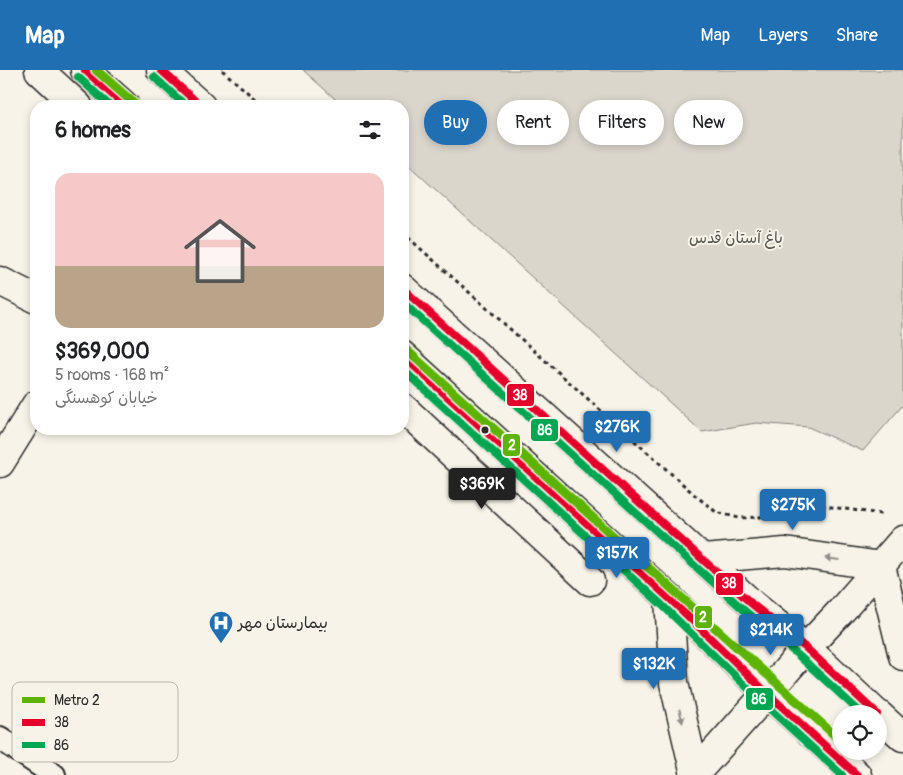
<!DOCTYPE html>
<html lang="en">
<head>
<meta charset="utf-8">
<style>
	body { margin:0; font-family:Pangolin,"Playpen Sans Arabic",sans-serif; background:#f2f2f2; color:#202124; height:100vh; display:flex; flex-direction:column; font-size:19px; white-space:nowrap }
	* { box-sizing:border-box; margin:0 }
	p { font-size:16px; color:#757577 }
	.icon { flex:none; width:28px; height:28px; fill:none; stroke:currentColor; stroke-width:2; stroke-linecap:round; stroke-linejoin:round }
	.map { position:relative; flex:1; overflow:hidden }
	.side { position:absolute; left:30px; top:30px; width:379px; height:335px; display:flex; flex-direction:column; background:#fff; border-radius:20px; box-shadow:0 2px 8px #0003 }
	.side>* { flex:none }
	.banner { position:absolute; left:424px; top:30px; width:404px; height:45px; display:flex; gap:10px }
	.buttons { position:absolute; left:832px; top:635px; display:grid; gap:10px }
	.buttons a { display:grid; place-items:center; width:55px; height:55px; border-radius:50%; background:#fff; box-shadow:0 2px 8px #0003; font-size:25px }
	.price { position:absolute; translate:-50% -42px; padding:0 11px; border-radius:5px; background:#1f6fb2; color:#fff; font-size:16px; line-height:32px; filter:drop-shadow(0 1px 2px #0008) }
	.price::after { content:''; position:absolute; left:50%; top:30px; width:15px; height:11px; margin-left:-8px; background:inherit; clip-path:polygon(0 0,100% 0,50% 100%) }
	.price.current { background:#222; color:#fff }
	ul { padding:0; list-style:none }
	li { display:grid; align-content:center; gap:10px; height:265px; padding:0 25px }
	li span { display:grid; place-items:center; height:155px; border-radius:15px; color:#555 }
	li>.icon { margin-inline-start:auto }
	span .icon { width:90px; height:90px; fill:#fffc; stroke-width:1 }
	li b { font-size:21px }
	h2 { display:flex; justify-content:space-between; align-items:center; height:60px; padding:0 25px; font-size:21px }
	.tag { padding:0 18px; border-radius:22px; background:#fff; box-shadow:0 2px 8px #0003; font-size:18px; line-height:45px }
	.tag.current { background:#1f6fb2; color:#fff }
	header { display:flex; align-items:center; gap:30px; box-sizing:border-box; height:70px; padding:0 25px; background:#1f6fb2; color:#fff }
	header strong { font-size:24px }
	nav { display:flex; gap:28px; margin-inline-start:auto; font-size:18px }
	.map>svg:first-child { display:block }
	.green { fill:#dad6cc; stroke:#82807c }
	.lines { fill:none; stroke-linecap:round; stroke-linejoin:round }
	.service-casing { stroke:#2b2b2b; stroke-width:26 }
	.minor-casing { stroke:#2b2b2b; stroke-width:31 }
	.tertiary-casing { stroke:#2b2b2b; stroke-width:31 }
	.secondary-casing { stroke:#2b2b2b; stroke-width:31 }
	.path { stroke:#2b2b2b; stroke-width:3; stroke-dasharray:4 4; stroke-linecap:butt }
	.service { stroke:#f7f3e8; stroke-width:22 }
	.minor { stroke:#f7f3e8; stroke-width:28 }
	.tertiary { stroke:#f7f3e8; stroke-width:28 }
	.secondary { stroke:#f7f3e8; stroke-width:28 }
	.bus-1-casing { stroke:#f7f3e8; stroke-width:11 }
	.bus-2-casing { stroke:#f7f3e8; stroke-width:11 }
	.bus-1 { stroke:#e4002b; stroke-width:8 }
	.bus-2 { stroke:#00a651; stroke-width:8 }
	.metro-1-casing { stroke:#f7f3e8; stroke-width:12 }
	.metro-1 { stroke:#5db406; stroke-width:9 }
	.oneway { fill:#918f8a }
	.bus-dot { fill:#2b2b2b; stroke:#f7f3e8; stroke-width:2 }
	.labels { text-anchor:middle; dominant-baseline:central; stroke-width:4; stroke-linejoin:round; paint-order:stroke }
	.park-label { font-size:16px; fill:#575653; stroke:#f7f3e8 }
	.poi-label { font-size:16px; fill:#2b2b2b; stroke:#f7f3e8; text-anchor:start }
	.key { fill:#f7f3e8; stroke:#bab7af; stroke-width:1 }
	.key-label { font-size:14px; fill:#2b2b2b }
	.line-badge { stroke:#f7f3e8; stroke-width:2 }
	.badge-label { font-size:14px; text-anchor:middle; font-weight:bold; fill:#fff }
</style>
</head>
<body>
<header>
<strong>Map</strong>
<nav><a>Map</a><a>Layers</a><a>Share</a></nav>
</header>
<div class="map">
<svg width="903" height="705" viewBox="0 0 903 705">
	<rect width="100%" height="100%" fill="#f7f3e8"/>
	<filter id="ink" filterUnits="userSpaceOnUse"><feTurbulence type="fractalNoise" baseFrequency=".02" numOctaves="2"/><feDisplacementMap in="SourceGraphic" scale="10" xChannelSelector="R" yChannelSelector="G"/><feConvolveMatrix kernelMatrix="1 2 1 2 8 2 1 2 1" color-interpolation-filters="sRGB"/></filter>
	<g filter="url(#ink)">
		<polygon class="green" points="303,0 903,0 903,335 863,381 808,357 756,353 702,362 403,90 402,36 343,36"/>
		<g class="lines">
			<defs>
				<polyline id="service" points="0,668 54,705"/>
				<g id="minor">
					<polyline points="39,0 78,36"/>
					<polyline points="0,211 36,229"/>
					<polyline points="402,337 590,511"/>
					<polyline points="0,393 36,335"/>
					<polyline points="806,578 841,541 903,470"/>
				</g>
				<polyline id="tertiary" points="694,705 767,623"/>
				<g id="secondary">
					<polyline points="85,0 125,36"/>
					<polyline points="161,0 201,36"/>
					<polyline points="402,218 752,534 806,578 877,644"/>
					<polyline points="402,285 669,528 767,623 857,705"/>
					<polyline points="703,489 785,482 881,496 903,586"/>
					<polyline points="669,528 674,613 695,704"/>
					<polyline points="767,623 806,578"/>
					<polyline points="879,645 903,667"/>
				</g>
			</defs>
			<use href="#service" class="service-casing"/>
			<use href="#minor" class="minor-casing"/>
			<use href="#tertiary" class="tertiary-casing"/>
			<use href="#secondary" class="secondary-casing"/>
			<g class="path">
				<polyline points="222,0 263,36"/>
				<polyline points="402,162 696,426 716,442 739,448 760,447 779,442 824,436 881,444"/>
			</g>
			<use href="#service" class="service"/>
			<use href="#minor" class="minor"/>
			<use href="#tertiary" class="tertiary"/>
			<use href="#secondary" class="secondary"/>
			<defs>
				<g id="bus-1">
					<polyline points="85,0 125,36"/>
					<polyline points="161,0 201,36"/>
					<polyline points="402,218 752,534 806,578 877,644"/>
					<polyline points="402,285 669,528 767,623 857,705"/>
				</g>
				<g id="bus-2">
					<polyline points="78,7 110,36"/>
					<polyline points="154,7 186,36"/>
					<polyline points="402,232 745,541 799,586 862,644"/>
					<polyline points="402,299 662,535 760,630 842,705"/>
				</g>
			</defs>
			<use href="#bus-1" class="bus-1-casing"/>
			<use href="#bus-2" class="bus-2-casing"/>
			<use href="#bus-1" class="bus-1"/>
			<use href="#bus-2" class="bus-2"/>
			<defs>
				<g id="metro-1">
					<polyline points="96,0 137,36"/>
					<polyline points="402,276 841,671"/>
				</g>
			</defs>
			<use href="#metro-1" class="metro-1-casing"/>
			<use href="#metro-1" class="metro-1"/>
		</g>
		<defs><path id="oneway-solid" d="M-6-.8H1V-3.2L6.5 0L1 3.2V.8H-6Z" transform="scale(1.25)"/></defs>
		<g class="oneway">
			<use href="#oneway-solid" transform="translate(832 489) rotate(-172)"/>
			<use href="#oneway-solid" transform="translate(681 646) rotate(77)"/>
		</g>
	</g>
	<defs>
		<symbol id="hospital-pin" viewBox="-11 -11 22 30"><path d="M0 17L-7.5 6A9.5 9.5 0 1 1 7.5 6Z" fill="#1f6fb2" stroke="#f7f3e8"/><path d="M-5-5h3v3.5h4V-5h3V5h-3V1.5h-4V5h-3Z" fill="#fff"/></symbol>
	</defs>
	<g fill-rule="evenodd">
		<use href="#hospital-pin" x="207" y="539" width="28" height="38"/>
	</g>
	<circle class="bus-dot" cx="485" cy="360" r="4.5"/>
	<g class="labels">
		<g class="park-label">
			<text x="736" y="168">باغ آستان قدس</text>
		</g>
		<g class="poi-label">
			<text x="238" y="553">بیمارستان مهر</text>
		</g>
	</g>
	<rect x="12" y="612" width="166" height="80" rx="8" class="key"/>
	<rect x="22" y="627" width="23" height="6" fill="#5db406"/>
	<rect x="22" y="649" width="23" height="7" fill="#e4002b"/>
	<rect x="22" y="672" width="23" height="6" fill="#00a651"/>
	<g class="key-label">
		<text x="54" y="635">Metro 2</text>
		<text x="54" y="657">38</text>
		<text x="54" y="680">86</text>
	</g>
	<g class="line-badge">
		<rect x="506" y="313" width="29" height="24" rx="5" fill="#e4002b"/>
		<rect x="530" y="348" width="29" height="24" rx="5" fill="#00a651"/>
		<rect x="502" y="363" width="19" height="24" rx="5" fill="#5db406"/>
		<rect x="715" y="502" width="29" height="24" rx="5" fill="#e4002b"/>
		<rect x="694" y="535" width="19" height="24" rx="5" fill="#5db406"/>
		<rect x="745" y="617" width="29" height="24" rx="5" fill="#00a651"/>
	</g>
	<g class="badge-label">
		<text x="520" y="330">38</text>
		<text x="545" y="365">86</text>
		<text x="512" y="380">2</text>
		<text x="729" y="518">38</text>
		<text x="703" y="552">2</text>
		<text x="759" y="634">86</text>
	</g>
</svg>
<div class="buttons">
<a><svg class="icon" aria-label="locate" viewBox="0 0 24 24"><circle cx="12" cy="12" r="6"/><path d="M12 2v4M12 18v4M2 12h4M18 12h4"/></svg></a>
</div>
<b class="price" style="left:617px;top:383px">$276K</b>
<b class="price current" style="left:482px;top:440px">$369K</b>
<b class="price" style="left:793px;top:461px">$275K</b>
<b class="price" style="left:617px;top:509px">$157K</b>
<b class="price" style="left:771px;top:586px">$214K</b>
<b class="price" style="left:654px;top:620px">$132K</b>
<div class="banner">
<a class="tag current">Buy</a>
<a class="tag">Rent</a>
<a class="tag">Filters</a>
<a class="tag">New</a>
</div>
<section class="side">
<h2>6 homes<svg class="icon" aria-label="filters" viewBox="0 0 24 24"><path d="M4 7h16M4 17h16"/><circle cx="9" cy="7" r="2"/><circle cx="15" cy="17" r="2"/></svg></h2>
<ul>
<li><span style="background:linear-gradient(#f6c9c9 60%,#b9a48a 0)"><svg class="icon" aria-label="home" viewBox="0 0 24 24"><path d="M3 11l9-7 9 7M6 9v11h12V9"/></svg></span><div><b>$369,000</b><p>5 rooms · 168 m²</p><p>خیابان کوهسنگی</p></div></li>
</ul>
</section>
</div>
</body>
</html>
